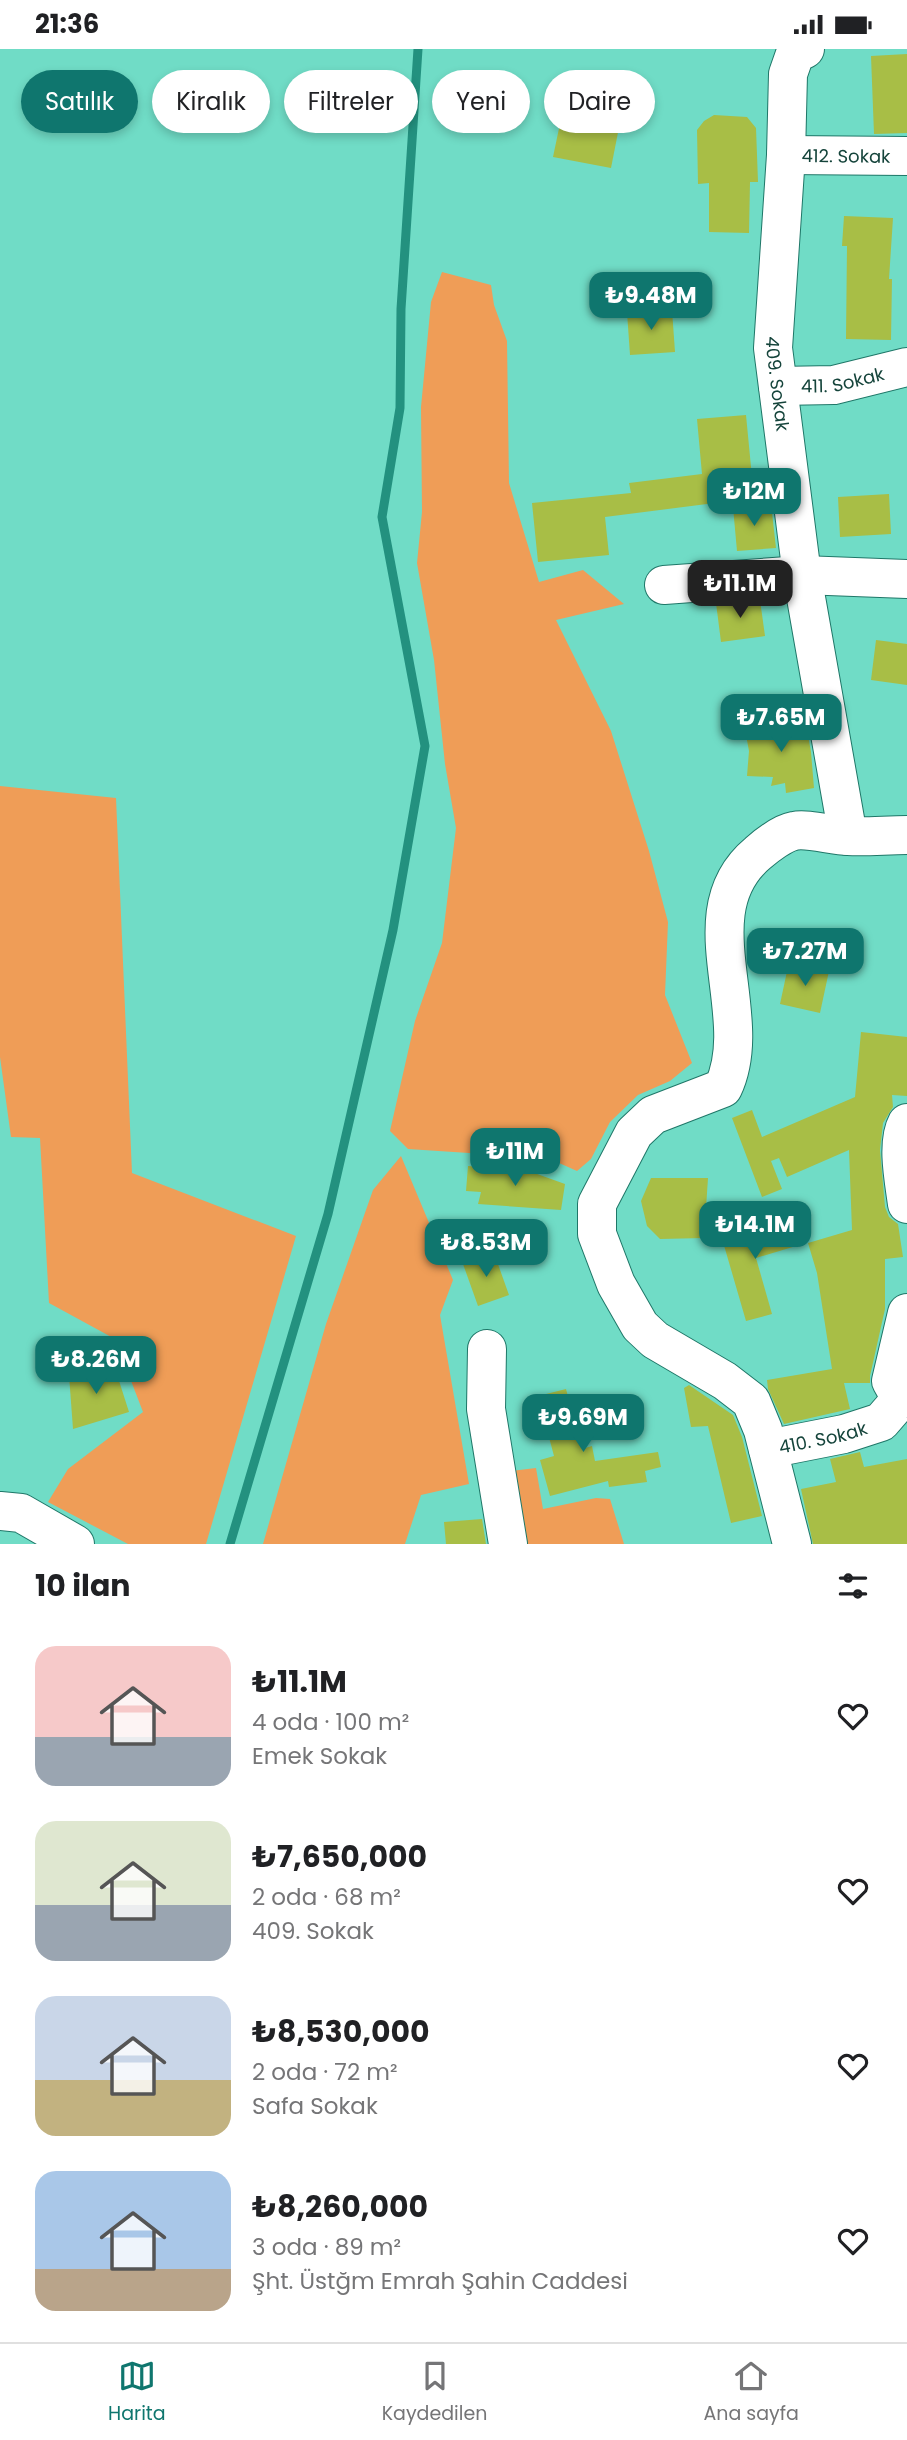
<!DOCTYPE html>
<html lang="tr">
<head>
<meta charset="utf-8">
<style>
	body { margin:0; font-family:Poppins,sans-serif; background:#f6f6f6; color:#202124; height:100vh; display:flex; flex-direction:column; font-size:26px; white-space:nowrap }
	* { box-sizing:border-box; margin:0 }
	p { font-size:23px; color:#757577 }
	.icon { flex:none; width:38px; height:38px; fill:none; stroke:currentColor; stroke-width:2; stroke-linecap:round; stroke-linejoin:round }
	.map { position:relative; height:1495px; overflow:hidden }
	.sheet { display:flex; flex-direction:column; background:#fff; flex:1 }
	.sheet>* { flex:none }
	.hud { position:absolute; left:21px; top:21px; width:866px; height:63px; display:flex; gap:14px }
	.price { position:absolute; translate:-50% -60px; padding:0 16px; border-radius:14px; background:#0f766e; color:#fff; font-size:23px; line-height:46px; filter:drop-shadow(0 2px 4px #0008) }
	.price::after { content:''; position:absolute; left:50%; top:42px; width:21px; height:16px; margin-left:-10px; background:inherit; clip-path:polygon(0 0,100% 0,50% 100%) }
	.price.selected { background:#222; color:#fff }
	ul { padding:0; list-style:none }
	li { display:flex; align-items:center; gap:21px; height:175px; padding:0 35px }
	li span { display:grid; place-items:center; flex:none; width:196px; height:140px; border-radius:21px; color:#555 }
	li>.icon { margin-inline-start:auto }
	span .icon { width:84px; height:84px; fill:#fffc; stroke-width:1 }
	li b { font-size:30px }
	h2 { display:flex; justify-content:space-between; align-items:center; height:84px; padding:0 35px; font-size:30px }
	.pill { padding:0 24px; border-radius:32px; background:#fff; box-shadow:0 4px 10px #0003; font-size:24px; line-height:63px }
	.pill.selected { background:#0f766e; color:#fff }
	.status { display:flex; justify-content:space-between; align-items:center; height:49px; padding:0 35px; background:#fff; direction:ltr }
	.status svg { height:19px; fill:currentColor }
	.tabs { display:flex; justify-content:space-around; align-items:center; height:98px; border-top:2px solid #e0e0e0; background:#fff; font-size:19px; color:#757577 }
	.tabs a { display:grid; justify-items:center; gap:4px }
	.tabs .selected { color:#0f766e }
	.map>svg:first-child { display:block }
	.green { fill:#ef9d57 }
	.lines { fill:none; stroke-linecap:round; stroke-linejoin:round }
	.stream { stroke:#23917f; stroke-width:9 }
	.building { fill:#a8be46 }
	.minor-casing { stroke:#1f7768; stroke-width:40 }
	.minor { stroke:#fff; stroke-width:38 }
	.labels { text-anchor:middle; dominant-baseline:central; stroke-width:5; stroke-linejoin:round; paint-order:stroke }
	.street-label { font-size:18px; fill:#15443b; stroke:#7de9d3 }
</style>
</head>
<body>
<div class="status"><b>21:36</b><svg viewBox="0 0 49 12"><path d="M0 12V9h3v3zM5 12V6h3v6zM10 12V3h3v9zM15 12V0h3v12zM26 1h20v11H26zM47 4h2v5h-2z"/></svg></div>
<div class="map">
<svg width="907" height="1495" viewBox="0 0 907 1495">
	<rect width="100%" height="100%" fill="#70dcc6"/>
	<g class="green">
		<polygon points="442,223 491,236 494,256 507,292 509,434 539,533 583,521 624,555 556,571 611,682 649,802 668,873 665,946 692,1014 670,1032 638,1046 610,1073 591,1110 577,1122 530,1101 484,1105 408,1100 390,1082 415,972 442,894 456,779 445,715 434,611 417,514 422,463 421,358 431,253"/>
		<polygon points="0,737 116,749 132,1124 296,1187 206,1495 128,1495 48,1453 68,1420 143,1363 115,1290 49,1254 40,1089 11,1088 0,1008"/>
		<polygon points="401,1107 453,1231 440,1266 469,1435 421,1446 405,1495 263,1495 326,1275 373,1141"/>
		<polygon points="536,1419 543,1460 596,1449 610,1450 624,1495 519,1495 511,1422"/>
	</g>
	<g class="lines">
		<polyline class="stream" points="230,1495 328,1165 393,881 425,697 382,468 400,359 401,260 418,0"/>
	</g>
	<g class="building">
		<polygon points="907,5 907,84 874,85 871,7"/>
		<polygon points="566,46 623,58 611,119 553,108"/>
		<polygon points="714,66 747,68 756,79 758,133 750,133 749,184 709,183 709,134 698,135 697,81 704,72"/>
		<polygon points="844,167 893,169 889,230 892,230 891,291 846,290 847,197 842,197"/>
		<polygon points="672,261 675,303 630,306 627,263"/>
		<polygon points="746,366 754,449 605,468 609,506 538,513 532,454 631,444 629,434 702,425 697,370"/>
		<polygon points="889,445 891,485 840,488 838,448"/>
		<polygon points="771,455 776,499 737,502 733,458"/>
		<polygon points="760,551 765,587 721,593 716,554"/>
		<polygon points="876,591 907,595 907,636 871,631"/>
		<polygon points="805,670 811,703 814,739 786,744 785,734 771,737 773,728 747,727 749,702 744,675"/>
		<polygon points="789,913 829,922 820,964 780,955"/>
		<polygon points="861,983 907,988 907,1047 892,1046 893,1058 883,1074 880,1101 885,1158 889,1168 898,1175 903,1208 885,1210 885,1260 870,1327 870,1334 844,1334 850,1360 784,1375 768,1340 767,1331 832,1320 817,1224 808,1194 852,1181 849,1101 787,1128 779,1109 771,1112 782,1140 762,1148 732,1069 752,1061 762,1088 855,1048"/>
		<polygon points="468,1117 526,1121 565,1135 561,1161 478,1155 481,1143 466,1142"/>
		<polygon points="651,1129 708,1129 704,1189 660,1190 647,1177 641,1152"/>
		<polygon points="788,1167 796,1197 756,1209 772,1265 746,1272 721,1186"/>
		<polygon points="494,1204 509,1246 478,1257 463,1215"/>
		<polygon points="113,1313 129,1363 73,1380 69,1326"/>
		<polygon points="689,1336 733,1366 742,1388 762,1467 731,1474 708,1377 691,1378 684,1339"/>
		<polygon points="566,1340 582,1400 592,1397 595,1412 658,1403 661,1418 645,1422 647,1433 609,1438 608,1432 550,1447 540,1411 554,1407 538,1347"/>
		<polygon points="860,1403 864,1418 907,1410 907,1495 813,1495 801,1440 836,1433 830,1410"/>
		<polygon points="482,1470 486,1495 446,1495 444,1473"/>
	</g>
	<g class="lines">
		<defs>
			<g id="minor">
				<path id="s1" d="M805,0L795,5L788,25L786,106L773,299L802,526L848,787"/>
				<path id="s2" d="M786,106L907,107"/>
				<path id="s3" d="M778,337L834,336L907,318"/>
				<polyline points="664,536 802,526 907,530"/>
				<path d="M907,1074C896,1094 904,1132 907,1155"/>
				<polyline points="487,1300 486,1360 508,1495"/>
				<polyline points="901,1350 891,1332 907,1264"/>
				<path id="s4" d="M768,1400L844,1385L881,1373L901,1350L907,1349"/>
				<polyline points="0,1462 21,1464 75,1495"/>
				<path d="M792,1495L763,1381L751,1352L725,1332L655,1291L640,1277L616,1235L597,1185V1155L634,1084L653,1066L723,1039C758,965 686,864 758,804C766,797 783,784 794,782C808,779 833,787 848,787C867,788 887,786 907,786"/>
			</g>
		</defs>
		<use href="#minor" class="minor-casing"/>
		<use href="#minor" class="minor"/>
	</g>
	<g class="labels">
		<g class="street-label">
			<text stroke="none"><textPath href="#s2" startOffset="60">412. Sokak</textPath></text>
			<text stroke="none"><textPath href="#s3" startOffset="65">411. Sokak</textPath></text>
			<text stroke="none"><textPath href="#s1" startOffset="343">409. Sokak</textPath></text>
			<text stroke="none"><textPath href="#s4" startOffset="56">410. Sokak</textPath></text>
		</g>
	</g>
</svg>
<b class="price" style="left:651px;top:283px">₺9.48M</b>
<b class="price" style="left:754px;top:479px">₺12M</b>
<b class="price selected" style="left:740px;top:571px">₺11.1M</b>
<b class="price" style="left:781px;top:705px">₺7.65M</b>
<b class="price" style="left:805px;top:939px">₺7.27M</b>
<b class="price" style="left:515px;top:1139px">₺11M</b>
<b class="price" style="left:755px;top:1212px">₺14.1M</b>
<b class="price" style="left:486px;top:1230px">₺8.53M</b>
<b class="price" style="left:96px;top:1347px">₺8.26M</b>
<b class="price" style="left:583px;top:1405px">₺9.69M</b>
<div class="hud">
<a class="pill selected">Satılık</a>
<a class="pill">Kiralık</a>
<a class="pill">Filtreler</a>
<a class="pill">Yeni</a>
<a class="pill">Daire</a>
</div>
</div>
<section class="sheet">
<h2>10 ilan<svg class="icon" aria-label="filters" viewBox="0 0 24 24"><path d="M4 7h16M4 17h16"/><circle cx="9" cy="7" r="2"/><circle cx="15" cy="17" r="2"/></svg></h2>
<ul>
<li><span style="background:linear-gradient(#f6c9c9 65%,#9aa5b1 0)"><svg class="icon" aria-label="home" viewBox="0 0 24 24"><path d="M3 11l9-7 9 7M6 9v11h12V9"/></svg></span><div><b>₺11.1M</b><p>4 oda · 100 m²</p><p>Emek Sokak</p></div><svg class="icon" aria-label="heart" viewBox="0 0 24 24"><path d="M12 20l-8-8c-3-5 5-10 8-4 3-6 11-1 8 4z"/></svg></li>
<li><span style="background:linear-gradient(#dfe7d0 60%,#9aa5b1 0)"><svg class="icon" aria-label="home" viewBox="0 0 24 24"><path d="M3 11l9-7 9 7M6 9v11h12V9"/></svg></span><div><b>₺7,650,000</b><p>2 oda · 68 m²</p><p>409. Sokak</p></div><svg class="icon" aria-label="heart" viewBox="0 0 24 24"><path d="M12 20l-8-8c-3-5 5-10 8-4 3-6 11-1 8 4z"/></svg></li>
<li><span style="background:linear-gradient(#c9d6e8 60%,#c2b280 0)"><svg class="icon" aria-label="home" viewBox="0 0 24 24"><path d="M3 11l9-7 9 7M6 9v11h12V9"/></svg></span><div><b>₺8,530,000</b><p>2 oda · 72 m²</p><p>Safa Sokak</p></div><svg class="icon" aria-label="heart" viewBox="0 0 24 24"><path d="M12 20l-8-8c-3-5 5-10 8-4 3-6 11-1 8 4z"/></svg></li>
<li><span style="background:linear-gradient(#a9c7e8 70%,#b9a48a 0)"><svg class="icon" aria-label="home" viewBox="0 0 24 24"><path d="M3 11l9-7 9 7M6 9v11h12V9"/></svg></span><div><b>₺8,260,000</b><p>3 oda · 89 m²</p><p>Şht. Üstğm Emrah Şahin Caddesi</p></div><svg class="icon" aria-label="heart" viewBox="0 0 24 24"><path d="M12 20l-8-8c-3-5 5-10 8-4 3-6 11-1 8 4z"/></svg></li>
</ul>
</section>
<nav class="tabs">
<a class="selected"><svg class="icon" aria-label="map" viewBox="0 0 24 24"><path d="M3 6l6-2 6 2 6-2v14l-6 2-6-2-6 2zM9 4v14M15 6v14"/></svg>Harita</a>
<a><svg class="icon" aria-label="saved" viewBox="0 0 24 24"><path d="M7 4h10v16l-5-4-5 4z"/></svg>Kaydedilen</a>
<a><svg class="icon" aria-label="home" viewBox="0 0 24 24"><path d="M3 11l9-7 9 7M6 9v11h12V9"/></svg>Ana sayfa</a>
</nav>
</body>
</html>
